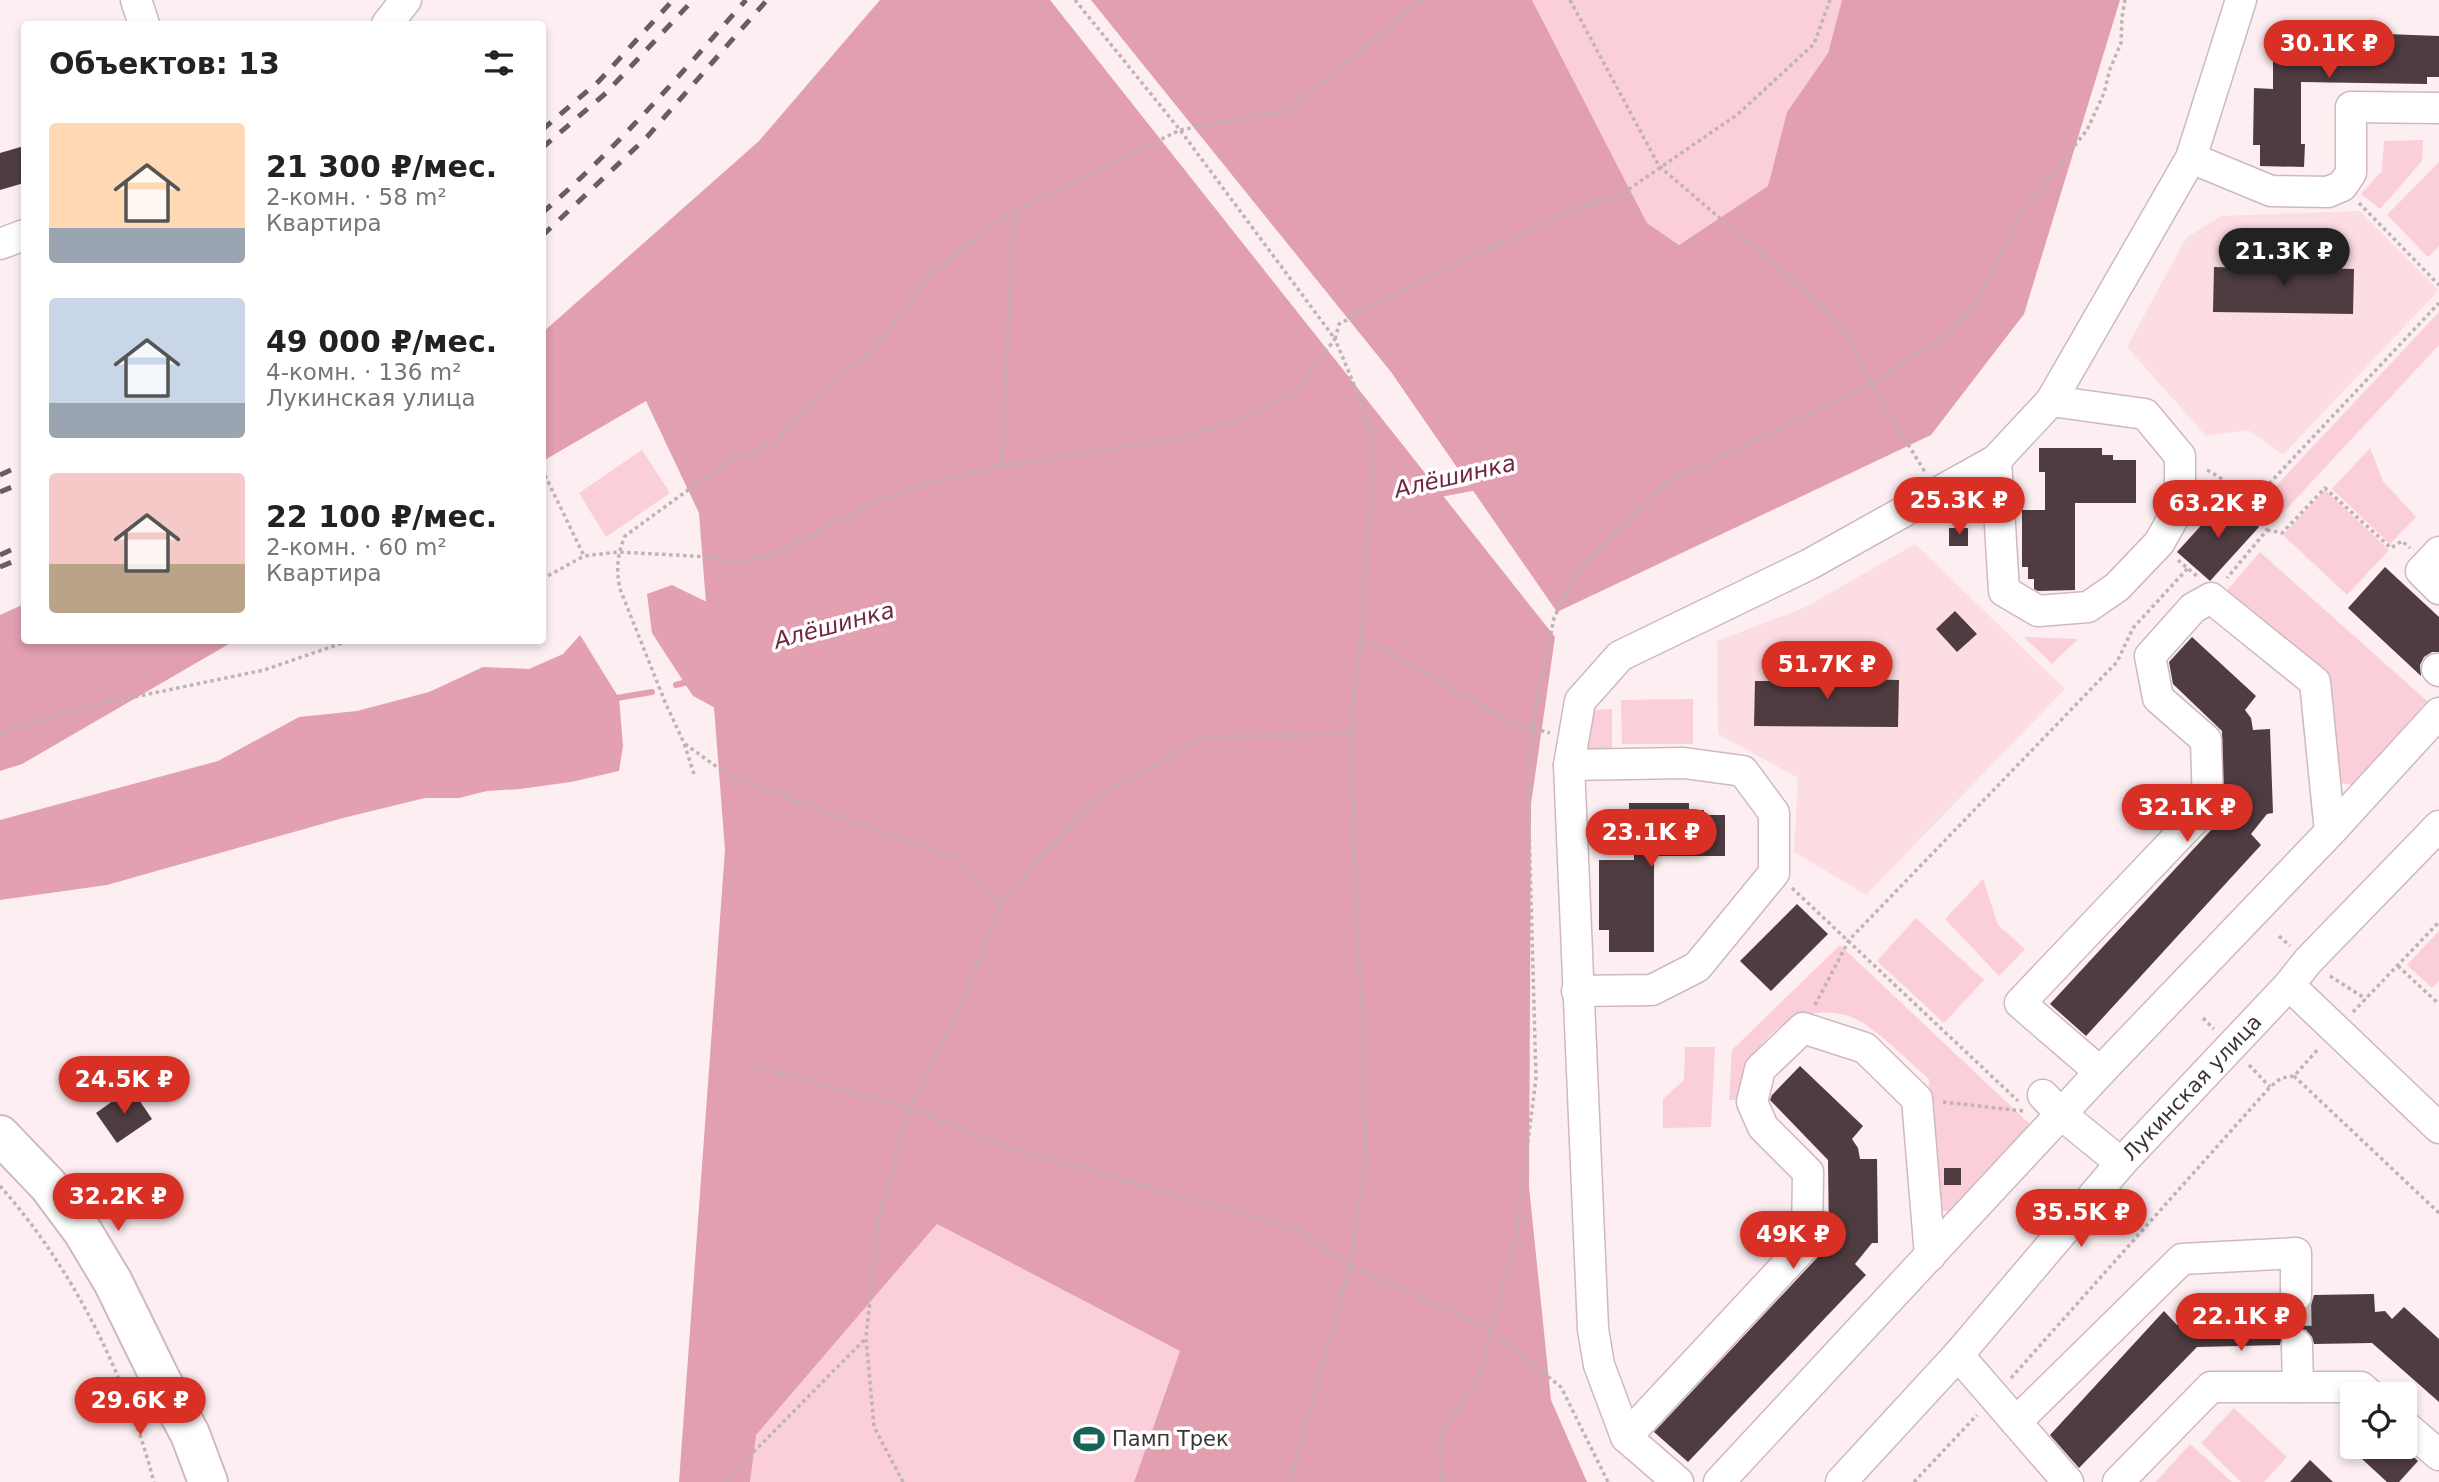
<!DOCTYPE html>
<html lang="ru">
<head>
<meta charset="utf-8">
<style>
	body { margin:0; font-family:"DejaVu Sans",sans-serif; background:#f2f2f2; color:#222; height:100vh; display:flex; flex-direction:column; font-size:26px; white-space:nowrap }
	* { box-sizing:border-box; margin:0 }
	p { font-size:23px; color:#767676 }
	.icon { flex:none; width:38px; height:38px; fill:none; stroke:currentColor; stroke-width:2; stroke-linecap:round; stroke-linejoin:round }
	.map { position:relative; flex:1; overflow:hidden }
	.drawer { position:absolute; left:21px; top:21px; width:525px; height:623px; display:flex; flex-direction:column; background:#fff; border-radius:7px; box-shadow:0 4px 10px #0003 }
	.drawer>* { flex:none }
	.controls { position:absolute; left:2340px; top:1382px; display:grid; gap:14px }
	.controls a { display:grid; place-items:center; width:77px; height:77px; border-radius:7px; background:#fff; box-shadow:0 4px 10px #0003; font-size:35px }
	.price { position:absolute; translate:-50% -60px; padding:0 16px; border-radius:24px; background:#d93025; color:#fff; font-size:23px; line-height:46px; filter:drop-shadow(0 2px 4px #0008) }
	.price::after { content:''; position:absolute; left:50%; top:42px; width:21px; height:16px; margin-left:-10px; background:inherit; clip-path:polygon(0 0,100% 0,50% 100%) }
	.price.on { background:#222; color:#fff }
	ul { padding:0; list-style:none }
	li { display:flex; align-items:center; gap:21px; height:175px; padding:0 28px }
	li span { display:grid; place-items:center; flex:none; width:196px; height:140px; border-radius:7px; color:#555 }
	li>.icon { margin-inline-start:auto }
	span .icon { width:84px; height:84px; fill:#fffc; stroke-width:1 }
	li b { font-size:30px }
	h2 { display:flex; justify-content:space-between; align-items:center; height:84px; padding:0 28px; font-size:30px }
	.map>svg:first-child { display:block }
	.built { fill:#fddde4 }
	.green { fill:#fbcfda }
	.forest { fill:#e19fb0 }
	.water { fill:#e2a0b1 }
	.lines { fill:none; stroke-linecap:round; stroke-linejoin:round }
	.stream { stroke:#e2a0b1; stroke-width:6 }
	.building { fill:#4e3c40 }
	.minor-tunnel { stroke:#d6c9cc; stroke-width:30; stroke-dasharray:30 15; stroke-linecap:butt }
	.minor-casing { stroke:#d0b9be; stroke-width:33 }
	.major-casing { stroke:#d0b9be; stroke-width:42 }
	.path { stroke:#bfb3b5; stroke-width:3.5; stroke-dasharray:3.5 3.5; stroke-linecap:butt }
	.minor { stroke:#fff; stroke-width:30 }
	.major { stroke:#fff; stroke-width:38 }
	.rail { stroke:#685e60; stroke-width:5; stroke-dasharray:12 12; stroke-linecap:butt }
	.labels { text-anchor:middle; dominant-baseline:central; stroke-width:7; stroke-linejoin:round; paint-order:stroke }
	.street-label { font-size:21px; fill:#3d3436; stroke:#fff }
	.poi-label { font-size:21px; fill:#3d3436; stroke:#fff; text-anchor:start }
	.water-label { font-size:23px; font-style:italic; fill:#71243f; stroke:#fff }
</style>
</head>
<body>
<div class="map">
<svg width="2439" height="1482" viewBox="0 0 2439 1482">
	<rect width="100%" height="100%" fill="#fceef1"/>
	<g class="built">
		<polygon points="2360,211 2439,290 2283,455 2248,430 2206,436 2127,347 2186,238 2221,216"/>
		<polygon points="1915,544 2065,689 1866,895 1794,852 1798,778 1718,734 1717,641 1806,607"/>
	</g>
	<g class="green">
		<polygon points="1532,0 1842,0 1828,53 1787,112 1768,186 1679,245 1647,223"/>
		<polygon points="2423,140 2422,161 2380,209 2361,194 2382,171 2384,141"/>
		<polygon points="2439,162 2439,246 2428,257 2387,215"/>
		<polygon points="2439,312 2439,345 2278,518 2261,502"/>
		<polygon points="2370,448 2383,481 2416,517 2390,544 2332,489"/>
		<polygon points="642,450 670,493 606,537 579,493"/>
		<polygon points="2325,490 2389,550 2347,595 2283,535"/>
		<polygon points="2260,552 2427,701 2352,785 2335,782 2327,675 2224,594"/>
		<polygon points="2024,637 2078,639 2052,664"/>
		<polygon points="1693,699 1693,744 1622,744 1621,700"/>
		<polygon points="1612,709 1612,755 1588,755 1587,710"/>
		<polygon points="1983,879 1998,925 2025,949 1999,976 1945,919"/>
		<polygon points="1916,918 1984,980 1944,1023 1877,961"/>
		<polygon points="2439,931 2439,981 2432,988 2407,965"/>
		<path d="M1840,945L2034,1128L1953,1214L1935,1207L1929,1079C1908,1061 1886,1038 1863,1023C1828,1001 1781,1015 1758,1049C1749,1062 1746,1085 1741,1100H1729L1732,1050Z"/>
		<polygon points="1685,1047 1715,1047 1711,1127 1663,1128 1663,1099 1684,1080"/>
		<polygon points="937,1224 1180,1351 1134,1482 750,1482 755,1435"/>
		<polygon points="2234,1408 2287,1457 2264,1482 2241,1482 2201,1443"/>
		<polygon points="2190,1444 2232,1482 2156,1482"/>
	</g>
	<g class="forest">
		<polygon points="880,0 1050,0 1555,637 1531,804 1529,1187 1551,1400 1587,1482 1134,1482 1180,1351 937,1224 756,1435 750,1482 679,1482 725,850 699,513 646,401 543,461 542,333 759,141"/>
		<polygon points="1091,0 1532,0 1647,223 1679,245 1768,186 1787,112 1828,53 1842,0 2120,0 2024,314 1931,435 1557,612 1391,372"/>
		<polygon points="24,604 24,640 234,641 22,764 0,771 0,615"/>
	</g>
	<g class="water">
		<polygon points="846,565 857,620 899,663 894,705 786,728 734,718 693,696 652,633 647,594 672,585 752,624 780,602"/>
		<polygon points="580,635 619,698 623,746 619,771 571,782 520,789 487,791 459,798 425,798 343,818 107,885 0,900 0,820 218,761 299,717 357,711 429,692 483,667 529,669 563,654"/>
	</g>
	<g class="lines">
		<g class="stream">
			<polyline points="1362,524 1385,548 1389,653 1417,719 1432,832 1414,859 1433,891 1433,991 1410,1041 1397,1063 1435,1118 1433,1155 1405,1206 1423,1241 1425,1265"/>
			<polyline points="864,636 906,625 955,596 992,588 1005,606 1006,652 1100,621 1167,541 1251,483 1294,486 1336,535 1362,524 1407,500 1537,476 1574,430 1594,365 1646,345 1710,355 1748,382 1794,367 1767,335 1771,304 1910,266 1925,226 1905,213 1843,226 1819,195 1821,147 1873,99 1938,73 1953,0"/>
			<polyline points="676,685 691,681"/>
			<polyline points="611,699 652,692"/>
			<polyline points="1344,1482 1353,1449 1341,1421 1362,1377"/>
		</g>
	</g>
	<g class="building">
		<polygon points="2269,30 2329,31 2329,38 2344,38 2344,43 2377,44 2377,39 2386,39 2386,34 2439,36 2439,77 2427,77 2427,84 2301,82 2301,144 2305,144 2304,167 2260,166 2260,145 2253,145 2254,88 2273,89 2273,53 2268,53"/>
		<polygon points="24,146 24,183 0,190 0,153"/>
		<polygon points="2252,256 2314,257 2314,268 2354,269 2353,314 2213,312 2214,267 2252,268"/>
		<polygon points="2039,448 2102,448 2102,455 2113,455 2113,460 2136,460 2136,503 2075,503 2075,590 2038,591 2034,589 2034,579 2028,579 2028,567 2022,567 2022,510 2045,510 2045,472 2039,472"/>
		<polygon points="2226,498 2259,527 2210,581 2177,552"/>
		<rect x="1949" y="528" width="19" height="18"/>
		<polygon points="2385,567 2439,617 2439,652 2432,652 2424,657 2420,665 2421,676 2348,608"/>
		<polygon points="1955,611 1977,634 1957,652 1936,629"/>
		<polygon points="2192,637 2256,696 2245,710 2251,718 2253,730 2270,729 2273,813 2267,814 2251,834 2261,845 2086,1036 2050,1004 2224,816 2222,731 2173,684 2169,662"/>
		<polygon points="1793,671 1855,672 1855,679 1899,680 1898,727 1754,726 1755,681 1792,681"/>
		<polygon points="1629,803 1689,803 1689,810 1704,810 1704,815 1725,815 1725,856 1654,856 1654,952 1609,952 1609,930 1599,930 1599,860 1634,860 1634,826 1629,826"/>
		<polygon points="1797,904 1828,934 1771,991 1740,961"/>
		<polygon points="1800,1066 1863,1126 1852,1139 1858,1148 1860,1159 1877,1159 1878,1243 1872,1243 1855,1264 1866,1275 1688,1462 1654,1432 1829,1245 1828,1160 1770,1100 1772,1095"/>
		<polygon points="131,1088 152,1119 117,1143 96,1113"/>
		<rect x="1944" y="1168" width="17" height="17"/>
		<polygon points="2374,1294 2375,1312 2385,1311 2392,1319 2404,1307 2439,1339 2439,1402 2372,1343 2314,1344 2312,1337 2306,1330 2296,1328 2289,1330 2282,1336 2280,1345 2197,1347 2079,1468 2050,1435 2164,1311 2177,1325 2185,1316 2196,1317 2195,1298 2279,1296 2281,1304 2287,1311 2297,1313 2304,1311 2311,1305 2314,1295"/>
		<polygon points="2349,1447 2403,1447 2418,1461 2399,1482 2387,1482"/>
		<polygon points="2310,1460 2333,1482 2290,1482"/>
	</g>
	<g class="lines">
		<polyline class="minor-tunnel" points="2296,1296 2297,1345"/>
		<defs>
			<g id="minor">
				<polyline points="136,0 144,24"/>
				<polyline points="387,24 406,0"/>
				<polyline points="2191,158 2271,191 2328,192 2342,186 2351,173 2351,107 2439,108"/>
				<polyline points="0,244 24,235"/>
				<polyline points="1996,460 2004,591 2038,611 2088,607 2117,587 2159,543 2180,506 2180,456 2145,414 2051,401"/>
				<polyline points="2439,552 2421,571 2439,589"/>
				<polyline points="2437,669 2439,671"/>
				<polyline points="1569,765 1684,763 1743,771 1774,813 1774,873 1697,967 1652,990 1577,991"/>
				<polyline points="2289,985 2439,1128"/>
				<polyline points="2100,1072 2020,1003 2208,805 2206,740 2158,698 2150,656 2193,608 2211,598 2315,682 2330,832"/>
				<polyline points="2043,1095 2062,1115 2121,1163"/>
				<polyline points="2297,1345 2298,1387"/>
				<polyline points="1958,1355 2068,1482"/>
				<polyline points="2016,1422 2182,1259 2296,1253 2296,1296"/>
				<polyline points="2404,1425 2439,1455"/>
				<polyline points="1626,1437 1807,1243 1808,1172 1763,1127 1752,1102 1760,1069 1803,1028 1865,1048 1917,1099 1930,1256"/>
				<polyline points="1678,1482 1626,1437 1599,1365 1593,1329 1569,765 1580,701 1620,656 1810,564 1996,460 2051,401 2191,158 2241,0"/>
				<polyline points="1719,1482 2100,1072 2330,832 2439,713"/>
				<path id="s1" d="M1841,1482L1958,1355L2121,1163L2289,985L2308,961L2439,826"/>
				<polyline points="2118,1482 2211,1387 2361,1387 2370,1395"/>
			</g>
			<polyline id="major" points="0,1135 48,1185 83,1232 113,1282 161,1380 190,1434 208,1482"/>
		</defs>
		<use href="#minor" class="minor-casing"/>
		<use href="#major" class="major-casing"/>
		<g class="path">
			<polyline points="1075,0 1180,130 1335,339"/>
			<polyline points="1570,0 1659,166 1820,304 1847,334 1871,384 1925,472"/>
			<polyline points="2359,203 2439,285"/>
			<polyline points="1335,339 1339,324 1467,257 1515,238 1578,207 1619,196 1738,114 1814,44 1830,0"/>
			<polyline points="1001,466 1014,213"/>
			<polyline points="542,469 584,556 618,552 711,557 729,563 770,556 883,499 914,487 1001,466 1172,439 1228,424 1295,391 1335,339 1358,394 1372,438 1371,500 1365,556 1364,608 1354,693 1351,734 1356,923 1364,1036 1365,1163 1350,1265 1290,1482"/>
			<path d="M2207,470C2237,486 2249,502 2267,530L2227,578"/>
			<polyline points="2250,504 2439,303"/>
			<polyline points="2267,530 2282,533 2325,488 2391,548 2402,541 2410,548"/>
			<polyline points="2178,560 2199,578"/>
			<polyline points="542,579 584,556"/>
			<polyline points="1360,642 1372,643 1513,723 1550,733"/>
			<polyline points="0,733 72,710 264,670 351,640"/>
			<polyline points="685,744 731,777 952,857 1001,903"/>
			<path d="M694,774L684,743L665,702L620,589C616,570 617,555 625,536L729,460L773,444L836,377L866,357L930,275L1003,217L1180,130L1287,111L1421,0"/>
			<polyline points="1792,888 2018,1101"/>
			<polyline points="2279,936 2290,946"/>
			<polyline points="2398,966 2439,1004"/>
			<polyline points="2330,976 2366,999"/>
			<polyline points="1815,1005 1849,940 2117,662 2133,628 2188,568"/>
			<polyline points="2353,1012 2439,922"/>
			<polyline points="2203,1018 2214,1029"/>
			<polyline points="2249,1065 2270,1087"/>
			<polyline points="753,1066 909,1108 1008,1147 1296,1229 1350,1265 1490,1330 1561,1387 1608,1482"/>
			<polyline points="2294,1076 2439,1213"/>
			<polyline points="1943,1102 2023,1111"/>
			<path d="M0,1186C73,1268 126,1376 154,1482"/>
			<polyline points="2011,1378 2270,1087 2281,1078 2294,1076 2319,1048"/>
			<polyline points="724,1482 866,1338"/>
			<polyline points="903,1482 874,1427 866,1338 878,1222 909,1108 956,1017 1001,903 1096,798 1204,737 1351,734"/>
			<polyline points="1443,1482 1439,1455 1442,1430 1478,1380 1516,1236 1536,1078 1528,790 1532,728 1554,618 1572,581 1586,562 1665,483 1871,384 1946,336 1967,313 1979,297 2022,211 2087,130 2104,93 2110,69 2121,43 2122,17 2125,0"/>
			<polyline points="1914,1482 1977,1415"/>
		</g>
		<use href="#minor" class="minor"/>
		<use href="#major" class="major"/>
		<g class="rail">
			<polyline points="542,130 599,81 673,0"/>
			<polyline points="542,148 606,93 693,0"/>
			<path d="M542,213C617,148 681,74 746,0"/>
			<polyline points="542,236 647,137 767,0"/>
			<polyline points="0,475 24,464"/>
			<polyline points="0,492 24,482"/>
			<polyline points="0,555 24,544"/>
			<polyline points="0,567 24,557"/>
		</g>
	</g>
	<defs>
		<symbol id="stadium-bare" viewBox="-9 -9 18 18"><path d="M0-5a6.5 5 0 1 0 0 10a6.5 5 0 1 0 0-10ZM-3.5-1.8h7v3.6h-7Z" fill="#186258" stroke="#fff" stroke-width="2.5" paint-order="stroke"/></symbol>
	</defs>
	<g fill-rule="evenodd">
		<use href="#stadium-bare" x="1067" y="1417" width="44" height="44"/>
	</g>
	<g class="labels">
		<g class="street-label">
			<text stroke="none"><textPath href="#s1" startOffset="528">Лукинская улица</textPath></text>
		</g>
		<g class="poi-label">
			<text x="1112" y="1439">Памп Трек</text>
		</g>
		<g class="water-label">
			<text transform="translate(1455 476) rotate(-13)">Алёшинка</text>
			<text transform="translate(834 625) rotate(-15)">Алёшинка</text>
		</g>
	</g>
</svg>
<div class="controls">
<a><svg class="icon" aria-label="locate" viewBox="0 0 24 24"><circle cx="12" cy="12" r="6"/><path d="M12 2v4M12 18v4M2 12h4M18 12h4"/></svg></a>
</div>
<b class="price" style="left:2329px;top:80px">30.1K ₽</b>
<b class="price on" style="left:2284px;top:288px">21.3K ₽</b>
<b class="price" style="left:1959px;top:537px">25.3K ₽</b>
<b class="price" style="left:2218px;top:540px">63.2K ₽</b>
<b class="price" style="left:1827px;top:701px">51.7K ₽</b>
<b class="price" style="left:2187px;top:844px">32.1K ₽</b>
<b class="price" style="left:1651px;top:869px">23.1K ₽</b>
<b class="price" style="left:124px;top:1116px">24.5K ₽</b>
<b class="price" style="left:118px;top:1233px">32.2K ₽</b>
<b class="price" style="left:2081px;top:1249px">35.5K ₽</b>
<b class="price" style="left:1793px;top:1271px">49K ₽</b>
<b class="price" style="left:2241px;top:1353px">22.1K ₽</b>
<b class="price" style="left:140px;top:1437px">29.6K ₽</b>
<section class="drawer">
<h2>Объектов: 13<svg class="icon" aria-label="filters" viewBox="0 0 24 24"><path d="M4 7h16M4 17h16"/><circle cx="9" cy="7" r="2"/><circle cx="15" cy="17" r="2"/></svg></h2>
<ul>
<li><span style="background:linear-gradient(#ffd9b3 75%,#9aa5b1 0)"><svg class="icon" aria-label="home" viewBox="0 0 24 24"><path d="M3 11l9-7 9 7M6 9v11h12V9"/></svg></span><div><b>21 300 ₽/мес.</b><p>2-комн. · 58 m²</p><p>Квартира</p></div></li>
<li><span style="background:linear-gradient(#c9d6e8 75%,#9aa5b1 0)"><svg class="icon" aria-label="home" viewBox="0 0 24 24"><path d="M3 11l9-7 9 7M6 9v11h12V9"/></svg></span><div><b>49 000 ₽/мес.</b><p>4-комн. · 136 m²</p><p>Лукинская улица</p></div></li>
<li><span style="background:linear-gradient(#f6c9c9 65%,#b9a48a 0)"><svg class="icon" aria-label="home" viewBox="0 0 24 24"><path d="M3 11l9-7 9 7M6 9v11h12V9"/></svg></span><div><b>22 100 ₽/мес.</b><p>2-комн. · 60 m²</p><p>Квартира</p></div></li>
</ul>
</section>
</div>
</body>
</html>
